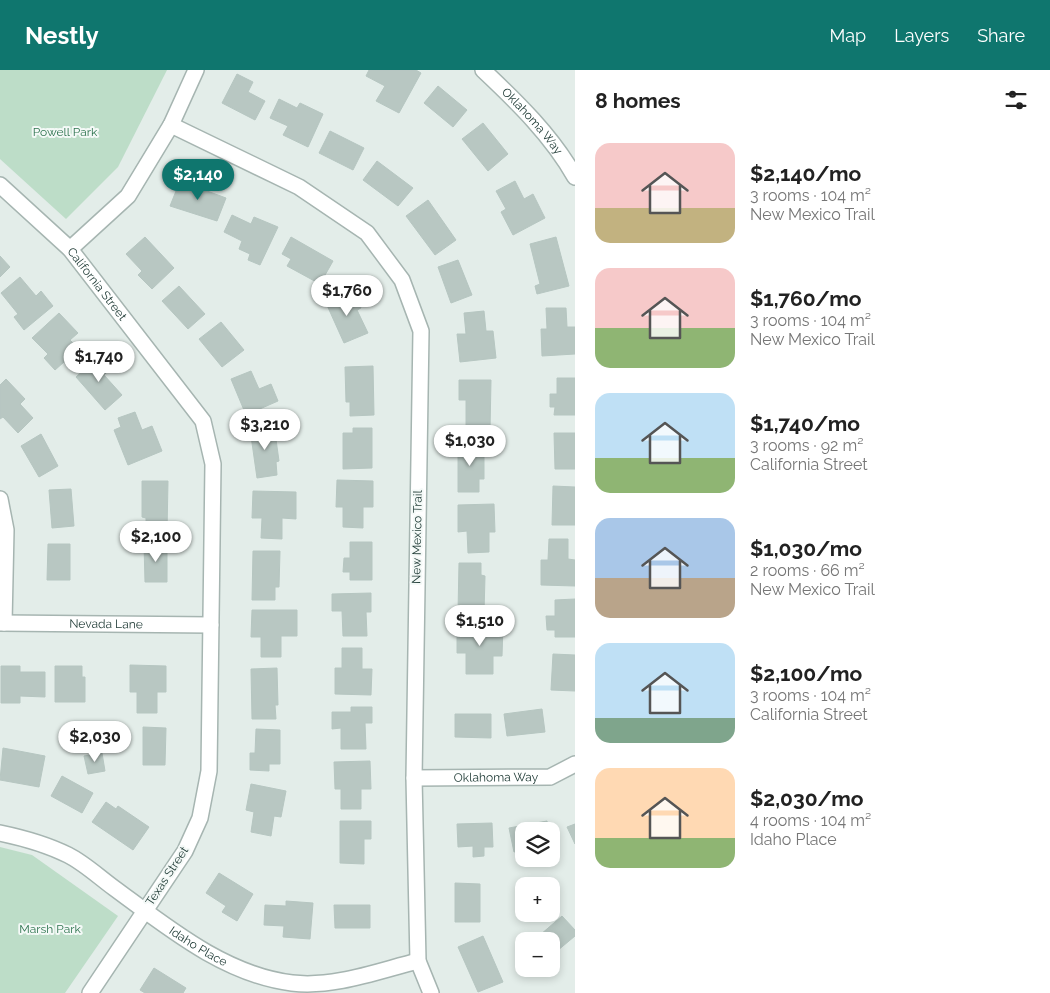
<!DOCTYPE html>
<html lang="en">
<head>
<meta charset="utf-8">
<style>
	body { margin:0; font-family:Raleway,sans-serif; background:#f2f2f2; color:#222; height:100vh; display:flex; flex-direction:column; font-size:19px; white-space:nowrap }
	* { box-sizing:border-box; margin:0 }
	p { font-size:16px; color:#767676 }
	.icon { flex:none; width:28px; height:28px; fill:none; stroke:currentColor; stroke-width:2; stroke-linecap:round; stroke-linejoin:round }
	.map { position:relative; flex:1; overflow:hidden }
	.details { display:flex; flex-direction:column; background:#fff; width:475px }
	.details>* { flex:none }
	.fabs { position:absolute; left:515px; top:752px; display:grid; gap:10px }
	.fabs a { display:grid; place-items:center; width:45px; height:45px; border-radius:10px; background:#fff; box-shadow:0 2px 8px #0003; font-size:25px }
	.price { position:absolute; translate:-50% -42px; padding:0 11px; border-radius:18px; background:#fff; color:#222; font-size:16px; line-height:32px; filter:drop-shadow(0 1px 2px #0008) }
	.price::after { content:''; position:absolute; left:50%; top:30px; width:15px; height:11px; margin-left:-8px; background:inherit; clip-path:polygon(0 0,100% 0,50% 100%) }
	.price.selected { background:#0f766e; color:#fff }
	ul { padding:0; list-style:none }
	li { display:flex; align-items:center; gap:15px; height:125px; padding:0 20px }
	li span { display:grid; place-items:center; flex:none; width:140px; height:100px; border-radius:15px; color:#555 }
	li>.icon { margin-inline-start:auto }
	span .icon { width:60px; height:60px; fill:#fffc; stroke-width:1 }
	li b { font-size:21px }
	h2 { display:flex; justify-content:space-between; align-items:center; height:60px; padding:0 20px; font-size:21px }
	header { display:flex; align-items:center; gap:30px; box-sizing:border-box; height:70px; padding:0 25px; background:#0f766e; color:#fff }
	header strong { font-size:24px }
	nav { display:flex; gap:28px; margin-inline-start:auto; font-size:18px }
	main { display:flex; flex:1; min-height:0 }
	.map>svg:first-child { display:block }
	.green { fill:#bdddc8 }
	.building { fill:#b8c7c2; stroke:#b6c6c1 }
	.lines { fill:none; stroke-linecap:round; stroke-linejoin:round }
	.minor-casing { stroke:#a6b5b1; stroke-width:18 }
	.minor { stroke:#fff; stroke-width:15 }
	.labels { text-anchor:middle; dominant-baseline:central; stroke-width:4; stroke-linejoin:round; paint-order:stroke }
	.street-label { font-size:12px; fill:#233e39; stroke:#f4f9f7 }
	.park-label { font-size:12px; fill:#2e744f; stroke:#f4f9f7 }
</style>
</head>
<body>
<header>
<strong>Nestly</strong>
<nav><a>Map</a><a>Layers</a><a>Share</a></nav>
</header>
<main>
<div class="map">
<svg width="575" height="923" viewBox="0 0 575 923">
	<rect width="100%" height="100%" fill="#e3ede9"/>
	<g class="green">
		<polygon points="0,0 167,0 118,97 66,149 0,89"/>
		<polygon points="0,777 32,785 118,846 65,923 0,923"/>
	</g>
	<g class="building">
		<polygon points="369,0 416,0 421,3 399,43 376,31 385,16 366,6"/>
		<polygon points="237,4 253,12 248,22 265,31 255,50 222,33"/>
		<polygon points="438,16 467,40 453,57 424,33"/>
		<polygon points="279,29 297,38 300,33 323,44 308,77 283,65 288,56 270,48"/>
		<polygon points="483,53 508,84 488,101 462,69"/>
		<polygon points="330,61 364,78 353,100 319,83"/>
		<polygon points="377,91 413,118 398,136 363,110"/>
		<polygon points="180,111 226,128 217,151 170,136"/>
		<polygon points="515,111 524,129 533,124 545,148 513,165 501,142 506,139 496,121"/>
		<polygon points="428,130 456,170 435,185 406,146"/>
		<polygon points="232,145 251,154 254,147 278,157 260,195 248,190 250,184 239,179 242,171 224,162"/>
		<polygon points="145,167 174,198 152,219 138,205 142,201 126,184"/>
		<polygon points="291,167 333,191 320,214 287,196 291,189 282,184"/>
		<polygon points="556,167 569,216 537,224 535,216 540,214 530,174"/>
		<polygon points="0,186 10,197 0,207"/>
		<polygon points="458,190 472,225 451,233 438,197"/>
		<polygon points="20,207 36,226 41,221 53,236 24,260 14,247 18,244 1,223"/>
		<polygon points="179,216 205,244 188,259 162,231"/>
		<polygon points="353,221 361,238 357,240 368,263 344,273 326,233"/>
		<polygon points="546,238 566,238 567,257 575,257 575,284 542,286 541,259 547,259"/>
		<polygon points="484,241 486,261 493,261 496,288 460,292 457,264 466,264 464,243"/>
		<polygon points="59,243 78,263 70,270 84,284 69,298 64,292 55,300 44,288 48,284 32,268"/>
		<polygon points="221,252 244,280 222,297 199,269"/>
		<polygon points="99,286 110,299 104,305 122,325 105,340 76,307"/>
		<polygon points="373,296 374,345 350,346 350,332 346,332 345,297"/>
		<polygon points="251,301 259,319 271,314 278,331 246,345 231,309"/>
		<polygon points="557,308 575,308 575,345 554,345 555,337 550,337 550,324 557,324"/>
		<polygon points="6,309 25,329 20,334 33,348 18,363 3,347 0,349 0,315"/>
		<polygon points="459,310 491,310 490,360 466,359 466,330 459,330"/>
		<polygon points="135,342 142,360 152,356 162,381 128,395 114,360 121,357 118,348"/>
		<polygon points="274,355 279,391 276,392 277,405 257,408 250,359"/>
		<polygon points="353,358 372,358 372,398 343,399 343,363 353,363"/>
		<polygon points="554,363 575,363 575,399 555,399"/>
		<polygon points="41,364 58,396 39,407 21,376"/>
		<polygon points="458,373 484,373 484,409 479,409 479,422 458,422"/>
		<polygon points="337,410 373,411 373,437 363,437 363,458 343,457 343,437 336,437"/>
		<polygon points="142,411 168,411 167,462 146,461 146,448 142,447"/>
		<polygon points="553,416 575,417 575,455 552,455"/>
		<polygon points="71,419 74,456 52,458 49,420"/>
		<polygon points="253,421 296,422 296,449 282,448 282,469 261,468 262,448 252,448"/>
		<polygon points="494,434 495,462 489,462 489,482 468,483 467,461 458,462 458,435"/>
		<polygon points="549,469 568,469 568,489 575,490 575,516 541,515 541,490 548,490"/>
		<polygon points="350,472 372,472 372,510 350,510 350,502 343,502 344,488 350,488"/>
		<polygon points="48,474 70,474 70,510 47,510"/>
		<polygon points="144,474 167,474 167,512 145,512"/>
		<polygon points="253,481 280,481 279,517 275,517 275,530 252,530"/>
		<polygon points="459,493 481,493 481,505 485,506 484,543 458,542"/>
		<polygon points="371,523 371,542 366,542 367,566 343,566 342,541 332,541 332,524"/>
		<polygon points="575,529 575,567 555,567 555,560 547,560 546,546 555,546 555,530"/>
		<polygon points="252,540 297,540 297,566 281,566 281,587 261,587 261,567 251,567"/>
		<polygon points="457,555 503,556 502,586 493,586 493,604 466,604 466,583 457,583"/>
		<polygon points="342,578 362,578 362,599 372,599 371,625 335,624 335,598 342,598"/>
		<polygon points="553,584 575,585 575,621 551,620"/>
		<polygon points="130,595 166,596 166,622 157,622 157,643 137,643 137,622 130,622"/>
		<polygon points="1,596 20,596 20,602 45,602 45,627 20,626 20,633 1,633"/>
		<polygon points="55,596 82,596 82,607 85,607 85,632 55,632"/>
		<polygon points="277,598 278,635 275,635 276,649 252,649 251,599"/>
		<polygon points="351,637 372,637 372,653 365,653 366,679 341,679 341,658 332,659 332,642 351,642"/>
		<polygon points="542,639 545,662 507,666 504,644"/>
		<polygon points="455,644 491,644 491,668 455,667"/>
		<polygon points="143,657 166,658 165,695 143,695"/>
		<polygon points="256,659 280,660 280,694 269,694 269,701 250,700 250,683 255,683"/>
		<polygon points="3,678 45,686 39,717 0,710"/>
		<polygon points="102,683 105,701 88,704 84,686"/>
		<polygon points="370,691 371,719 361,719 361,739 341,739 341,719 335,719 334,692"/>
		<polygon points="62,706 93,723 82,743 51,726"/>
		<polygon points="251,714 286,721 281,747 274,746 271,766 251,762 254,742 246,740"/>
		<polygon points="106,732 116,739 118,736 149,757 133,780 92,752"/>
		<polygon points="340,751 371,751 371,769 364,769 364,794 340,793"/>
		<polygon points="547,751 549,761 524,761 524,780 514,782 509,758"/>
		<polygon points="492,753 493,777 484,777 484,786 473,787 473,776 458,777 457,754"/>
		<polygon points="575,754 575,774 567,757"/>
		<polygon points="219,803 253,824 237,851 222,842 226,836 206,823"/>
		<polygon points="455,813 480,814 480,852 455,852"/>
		<polygon points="286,831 313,833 310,869 283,867 284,856 264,855 265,835 286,836"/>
		<polygon points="334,835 370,835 370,858 335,858"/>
		<polygon points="562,846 575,860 575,866 551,886 551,871 533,871"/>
		<polygon points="483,866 503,912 478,922 458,877"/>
		<polygon points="154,898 186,918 183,923 145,923 140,920"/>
	</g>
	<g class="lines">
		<defs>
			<g id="minor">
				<path id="s1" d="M483,0C517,32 552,66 575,107"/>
				<polyline points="171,55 299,117 367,163 402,210 421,261 414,708 418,891 431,923"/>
				<path id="s2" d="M0,115L70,179L203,351L213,394L209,701L200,748L185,781L90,923"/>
				<polyline points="70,179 128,126 171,55 196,0"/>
				<polyline points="0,429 6,460 4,553"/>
				<path id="s3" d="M0,553L211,555"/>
				<path id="s4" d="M414,708L550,707L575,694"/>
				<path id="s5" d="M0,763C24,768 46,774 68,785C84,793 99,807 114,818C167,857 225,905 292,913C334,918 378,901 418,891"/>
			</g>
		</defs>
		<use href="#minor" class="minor-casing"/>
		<use href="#minor" class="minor"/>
	</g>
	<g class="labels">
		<g class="street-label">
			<text stroke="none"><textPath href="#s1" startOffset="71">Oklahoma Way</textPath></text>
			<text stroke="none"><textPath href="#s2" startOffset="139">California Street</textPath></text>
			<text transform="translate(417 467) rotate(-89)">New Mexico Trail</text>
			<text stroke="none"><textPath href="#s3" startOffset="106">Nevada Lane</textPath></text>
			<text stroke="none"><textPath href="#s4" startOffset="82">Oklahoma Way</textPath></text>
			<text transform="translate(167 806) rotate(-57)">Texas Street</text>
			<text stroke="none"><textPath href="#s5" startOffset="231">Idaho Place</textPath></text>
		</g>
		<g class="park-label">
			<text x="65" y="62">Powell Park</text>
			<text x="50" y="859">Marsh Park</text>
		</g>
	</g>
</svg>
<div class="fabs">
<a><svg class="icon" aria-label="layers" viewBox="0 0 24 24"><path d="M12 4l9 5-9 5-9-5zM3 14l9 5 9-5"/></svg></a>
<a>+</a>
<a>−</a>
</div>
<b class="price selected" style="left:198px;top:131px">$2,140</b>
<b class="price" style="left:347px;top:247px">$1,760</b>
<b class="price" style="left:99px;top:313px">$1,740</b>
<b class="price" style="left:265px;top:381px">$3,210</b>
<b class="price" style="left:470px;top:397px">$1,030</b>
<b class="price" style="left:156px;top:493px">$2,100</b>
<b class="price" style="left:480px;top:577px">$1,510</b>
<b class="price" style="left:95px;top:693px">$2,030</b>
</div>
<section class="details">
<h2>8 homes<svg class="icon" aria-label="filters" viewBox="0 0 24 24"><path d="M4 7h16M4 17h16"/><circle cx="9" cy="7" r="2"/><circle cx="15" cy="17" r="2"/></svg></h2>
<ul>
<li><span style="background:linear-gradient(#f6c9c9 65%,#c2b280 0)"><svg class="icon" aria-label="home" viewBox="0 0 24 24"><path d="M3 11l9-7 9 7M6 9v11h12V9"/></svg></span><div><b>$2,140/mo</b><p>3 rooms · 104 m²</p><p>New Mexico Trail</p></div></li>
<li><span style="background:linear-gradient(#f6c9c9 60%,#8fb573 0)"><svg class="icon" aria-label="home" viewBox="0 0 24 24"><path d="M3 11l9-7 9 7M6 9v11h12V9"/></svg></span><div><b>$1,760/mo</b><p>3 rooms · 104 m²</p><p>New Mexico Trail</p></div></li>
<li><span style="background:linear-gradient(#bfe0f5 65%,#8fb573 0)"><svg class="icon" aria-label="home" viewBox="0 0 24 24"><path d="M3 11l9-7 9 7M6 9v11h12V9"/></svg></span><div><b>$1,740/mo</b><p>3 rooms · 92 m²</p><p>California Street</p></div></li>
<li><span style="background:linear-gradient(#a9c7e8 60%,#b9a48a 0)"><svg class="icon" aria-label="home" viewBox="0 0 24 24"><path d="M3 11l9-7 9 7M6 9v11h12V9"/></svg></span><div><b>$1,030/mo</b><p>2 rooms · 66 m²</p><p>New Mexico Trail</p></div></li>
<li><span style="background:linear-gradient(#bfe0f5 75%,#7fa58c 0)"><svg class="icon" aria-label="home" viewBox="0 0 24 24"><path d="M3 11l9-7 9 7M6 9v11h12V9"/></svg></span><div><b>$2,100/mo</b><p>3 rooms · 104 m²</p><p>California Street</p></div></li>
<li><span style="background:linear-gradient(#ffd9b3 70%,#8fb573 0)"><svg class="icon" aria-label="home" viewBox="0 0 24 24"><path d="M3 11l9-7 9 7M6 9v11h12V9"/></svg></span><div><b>$2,030/mo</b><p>4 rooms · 104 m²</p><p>Idaho Place</p></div></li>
</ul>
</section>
</main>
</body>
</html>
